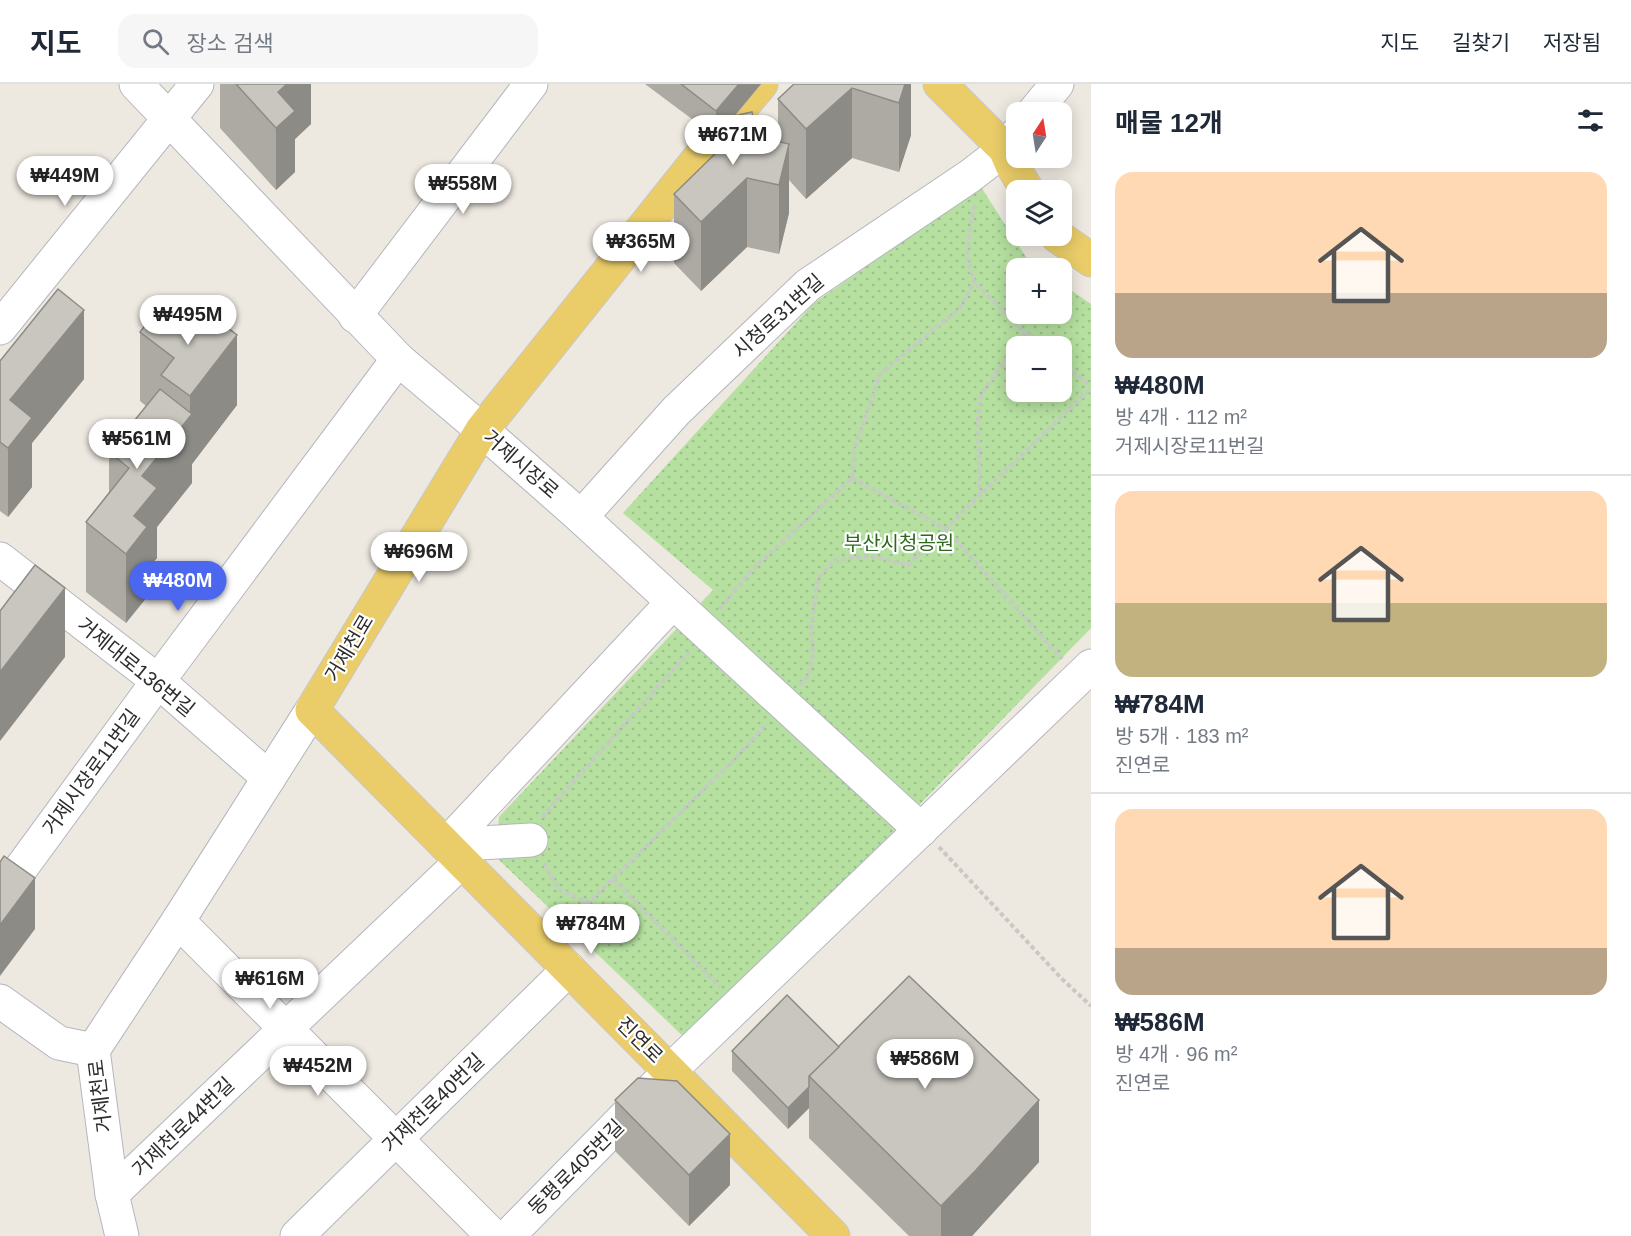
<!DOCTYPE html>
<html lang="ko">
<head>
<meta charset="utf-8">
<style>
	body { margin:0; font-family:Arial,"Noto Sans KR",sans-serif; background:#f6f6f7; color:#1f2937; height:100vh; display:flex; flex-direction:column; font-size:22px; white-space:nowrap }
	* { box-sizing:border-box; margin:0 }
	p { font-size:20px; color:#747a83 }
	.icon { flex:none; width:33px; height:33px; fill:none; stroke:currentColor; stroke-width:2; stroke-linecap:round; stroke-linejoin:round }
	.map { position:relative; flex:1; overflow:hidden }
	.drawer { display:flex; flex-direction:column; background:#fff; width:540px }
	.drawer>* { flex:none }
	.needle { width:39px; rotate:12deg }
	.tools { position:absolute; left:1006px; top:18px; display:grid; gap:12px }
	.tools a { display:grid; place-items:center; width:66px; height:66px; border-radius:12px; background:#fff; box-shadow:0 3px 15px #0003; font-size:30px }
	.price { position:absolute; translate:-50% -51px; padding:0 14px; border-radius:21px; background:#fff; color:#222; font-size:20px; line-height:39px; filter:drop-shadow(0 2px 3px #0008) }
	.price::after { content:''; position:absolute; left:50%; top:36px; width:18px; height:14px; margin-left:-9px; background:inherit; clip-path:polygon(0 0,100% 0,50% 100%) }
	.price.current { background:#4b67f0; color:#fff }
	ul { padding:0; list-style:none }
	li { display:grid; align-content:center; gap:12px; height:318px; padding:0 24px }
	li+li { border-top:2px solid #e0e1e3 }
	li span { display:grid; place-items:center; height:186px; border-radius:18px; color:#555 }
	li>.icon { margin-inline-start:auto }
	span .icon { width:108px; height:108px; fill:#fffc; stroke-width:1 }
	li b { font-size:26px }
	h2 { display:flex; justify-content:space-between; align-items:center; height:72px; padding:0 24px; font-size:26px }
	header { display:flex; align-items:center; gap:36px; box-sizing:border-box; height:84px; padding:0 30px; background:#fff; border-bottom:2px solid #e0e1e3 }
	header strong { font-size:28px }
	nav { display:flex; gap:33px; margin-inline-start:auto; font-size:21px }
	.search { width:420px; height:54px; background:#f6f6f7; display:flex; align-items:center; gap:15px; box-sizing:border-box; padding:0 21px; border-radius:18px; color:#747a83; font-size:22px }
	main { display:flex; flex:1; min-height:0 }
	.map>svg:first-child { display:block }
	.park { fill:url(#park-dots); fill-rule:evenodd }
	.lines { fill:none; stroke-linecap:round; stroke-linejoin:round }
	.minor-casing { stroke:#b4b6bf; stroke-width:35 }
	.major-casing { stroke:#c8c8c8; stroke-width:35 }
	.path { stroke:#c8c8c8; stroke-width:4; stroke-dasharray:4.5 3; stroke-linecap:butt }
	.minor { stroke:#fff; stroke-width:33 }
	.major { stroke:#eacd69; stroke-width:33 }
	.wall { fill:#adaaa4 }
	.shaded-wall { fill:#8d8b86 }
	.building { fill:#c9c6bf; stroke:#8d8b86; stroke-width:1.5 }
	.labels { text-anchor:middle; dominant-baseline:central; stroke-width:4.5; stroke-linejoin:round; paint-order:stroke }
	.street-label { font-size:20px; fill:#2d2d2d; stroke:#fff }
	.park-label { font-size:20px; fill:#2d681f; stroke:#fff }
</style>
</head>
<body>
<header>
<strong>지도</strong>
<div class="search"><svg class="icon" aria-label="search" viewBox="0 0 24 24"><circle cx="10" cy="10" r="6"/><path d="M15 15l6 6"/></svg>장소 검색</div>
<nav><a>지도</a><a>길찾기</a><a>저장됨</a></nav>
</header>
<main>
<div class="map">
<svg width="1091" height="1152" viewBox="0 0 1091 1152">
	<defs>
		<pattern id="park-dots" width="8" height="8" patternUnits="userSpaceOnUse" patternTransform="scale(1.5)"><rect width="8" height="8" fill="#b5e0a0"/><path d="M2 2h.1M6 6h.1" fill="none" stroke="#9cc08a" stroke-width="1.8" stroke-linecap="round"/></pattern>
	</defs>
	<rect width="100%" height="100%" fill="#ede8e0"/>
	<path class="park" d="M981,103L1030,179L1039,184H1017V230H1062V200L1091,220V544L689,958L496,773L499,733L713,506L623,429L814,219ZM1017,262H1062V308H1017Z"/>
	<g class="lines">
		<defs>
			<g id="minor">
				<polyline points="136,0 398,275 482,346 581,433 921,746"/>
				<polyline points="1034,28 1057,0"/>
				<polyline points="355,232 531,0"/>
				<polyline points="0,244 197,0"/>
				<polyline points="581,433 676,327 808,201 970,92 1005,65 1017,50"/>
				<polyline points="0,475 158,597 269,694"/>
				<polyline points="446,761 673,518"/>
				<polyline points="446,761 531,756"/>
				<polyline points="0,813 158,597 398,275"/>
				<polyline points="178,837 493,1152"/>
				<polyline points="0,917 59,959 93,966"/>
				<polyline points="112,1110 462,777"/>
				<polyline points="122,1152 112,1110 93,966 178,837 312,626"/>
				<polyline points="297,1152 569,885"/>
				<polyline points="508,1152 676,981 1091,582"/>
			</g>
			<g id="major">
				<polyline points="761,0 716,53 482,346 312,626 833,1152"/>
				<polyline points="940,0 1005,65 1012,81 1027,106"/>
				<polyline points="1057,152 1091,176"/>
			</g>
		</defs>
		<use href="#minor" class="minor-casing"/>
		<use href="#major" class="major-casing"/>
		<g class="path">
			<polyline points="976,122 973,125 967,174 974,197 1016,241 1044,262"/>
			<polyline points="1062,277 1091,303"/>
			<polyline points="852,394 946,445 1062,575"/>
			<polyline points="980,412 978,334 981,310 1026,248"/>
			<polyline points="720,525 752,486 852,394 855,364 880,290 961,223 974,197"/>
			<polyline points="800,601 809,591 813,568 811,545 818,494 835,476 871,472 908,481 1091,304"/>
			<polyline points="542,733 689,568"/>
			<polyline points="939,763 1062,895 1091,922"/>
			<polyline points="544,779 559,806 589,818 736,674 766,640"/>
			<polyline points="613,795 720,903"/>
		</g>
		<use href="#minor" class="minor"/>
		<use href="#major" class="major"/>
	</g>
	<g class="wall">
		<polygon points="220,0 311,0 311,40 295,55 295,88 276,106 220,44"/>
		<polygon points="645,0 761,0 735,32 762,54 778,57 778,15 794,0 911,0 911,51 899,88 852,74 806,115 789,96 789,129 779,170 747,163 701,207 674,179 674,110 716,69 716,53"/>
		<polygon points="140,248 237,321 192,380 192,399 157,443 157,474 147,485 147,513 126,539 86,508 86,438 109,408 109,368 146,322 140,317"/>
		<polygon points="0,277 84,295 32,359 32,403 8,433 0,427"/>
		<polygon points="839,963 1039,1078 972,1152 909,1152 809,1054 809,1024 788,1045 732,987 732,967"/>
		<polygon points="615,1016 730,1101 689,1142 615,1067"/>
	</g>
	<g class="shaded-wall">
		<polygon points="287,0 311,0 311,40 295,55 295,88 276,106 276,44 278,8"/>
		<polygon points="739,0 761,0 719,50 716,37 716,27"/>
		<polygon points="905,0 911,0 911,51 899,88 899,19"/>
		<polygon points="852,4 852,74 806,115 806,45"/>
		<polygon points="789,60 789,129 779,170 779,101"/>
		<polygon points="747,94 747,163 701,207 701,138"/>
		<polygon points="84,226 84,295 32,359 32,403 8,433 8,364 10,316"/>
		<polygon points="237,251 237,321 192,380 192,399 157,443 157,474 147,485 147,513 126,539 126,470 142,392 190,332 190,312"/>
		<polygon points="65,504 65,573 0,657 0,588"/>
		<polygon points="35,794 35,845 0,892 0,841"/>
		<polygon points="809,1003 809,1024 788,1045 788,1024"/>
		<polygon points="1039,1016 1039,1078 972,1152 941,1152 941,1122"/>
		<polygon points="730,1050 730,1101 689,1142 689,1091"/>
	</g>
	<g class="building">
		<polygon points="236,0 287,0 278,8 295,27 276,44"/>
		<polygon points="681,0 739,0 716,27"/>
		<polygon points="794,0 905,0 899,19 852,4 806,45 778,15"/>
		<polygon points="752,28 757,49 762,54 789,60 779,101 747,94 701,138 674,110 722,63 716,36"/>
		<polygon points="58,205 84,226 10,316 32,334 8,364 0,358 0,277"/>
		<polygon points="162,219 196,245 208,229 237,251 190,312 161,291 174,274 140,248"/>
		<polygon points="160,305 192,330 142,392 157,404 134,432 147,443 126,470 86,438 129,384 109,368"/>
		<polygon points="35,481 65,504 0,588 0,527"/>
		<polygon points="4,772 35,794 0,841 0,778"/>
		<polygon points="909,892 1039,1016 976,1086 941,1122 809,992"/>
		<polygon points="787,911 839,963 809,992 809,1003 788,1024 732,967"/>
		<polygon points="638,994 677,997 730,1050 689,1091 615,1016"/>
	</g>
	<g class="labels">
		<g class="street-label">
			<text transform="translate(778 232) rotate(-42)">시청로31번길</text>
			<text transform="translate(521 380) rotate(41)">거제시장로</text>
			<text transform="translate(349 564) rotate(-59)">거제천로</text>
			<text transform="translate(136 583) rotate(39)">거제대로136번길</text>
			<text transform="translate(91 688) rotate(-54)">거제시장로11번길</text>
			<text transform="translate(640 956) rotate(45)">진연로</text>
			<text transform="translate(100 1012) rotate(-97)">거제천로</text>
			<text transform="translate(433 1019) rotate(-44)">거제천로40번길</text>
			<text transform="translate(183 1043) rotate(-44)">거제천로44번길</text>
			<text transform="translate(576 1083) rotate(-45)">동평로405번길</text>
		</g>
		<g class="park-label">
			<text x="899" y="459">부산시청공원</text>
		</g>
	</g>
</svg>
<div class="tools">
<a><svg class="needle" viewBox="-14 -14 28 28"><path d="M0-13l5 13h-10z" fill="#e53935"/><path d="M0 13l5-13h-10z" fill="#747a83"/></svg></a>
<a><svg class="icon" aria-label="layers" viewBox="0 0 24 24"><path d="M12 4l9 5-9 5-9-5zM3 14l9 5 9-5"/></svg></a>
<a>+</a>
<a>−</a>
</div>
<b class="price" style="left:733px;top:82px">₩671M</b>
<b class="price" style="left:65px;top:123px">₩449M</b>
<b class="price" style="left:463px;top:131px">₩558M</b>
<b class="price" style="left:641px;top:189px">₩365M</b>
<b class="price" style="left:188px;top:262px">₩495M</b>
<b class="price" style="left:137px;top:386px">₩561M</b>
<b class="price" style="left:419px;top:499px">₩696M</b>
<b class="price current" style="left:178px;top:528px">₩480M</b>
<b class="price" style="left:591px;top:871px">₩784M</b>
<b class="price" style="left:270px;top:926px">₩616M</b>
<b class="price" style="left:925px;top:1006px">₩586M</b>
<b class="price" style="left:318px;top:1013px">₩452M</b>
</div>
<section class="drawer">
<h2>매물 12개<svg class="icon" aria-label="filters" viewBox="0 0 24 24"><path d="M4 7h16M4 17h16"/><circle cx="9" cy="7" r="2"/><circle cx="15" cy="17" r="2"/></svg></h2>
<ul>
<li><span style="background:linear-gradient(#ffd9b3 65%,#b9a48a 0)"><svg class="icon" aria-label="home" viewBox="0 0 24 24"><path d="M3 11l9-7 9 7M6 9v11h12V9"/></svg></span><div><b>₩480M</b><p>방 4개 · 112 m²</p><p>거제시장로11번길</p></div></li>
<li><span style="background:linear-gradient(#ffd9b3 60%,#c2b280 0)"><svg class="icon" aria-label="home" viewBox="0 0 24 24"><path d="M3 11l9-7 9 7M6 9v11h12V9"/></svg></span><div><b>₩784M</b><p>방 5개 · 183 m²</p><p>진연로</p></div></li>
<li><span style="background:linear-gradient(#ffd9b3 75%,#b9a48a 0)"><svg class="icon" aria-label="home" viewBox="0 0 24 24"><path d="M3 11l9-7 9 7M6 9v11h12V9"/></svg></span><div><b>₩586M</b><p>방 4개 · 96 m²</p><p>진연로</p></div></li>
</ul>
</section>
</main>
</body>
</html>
